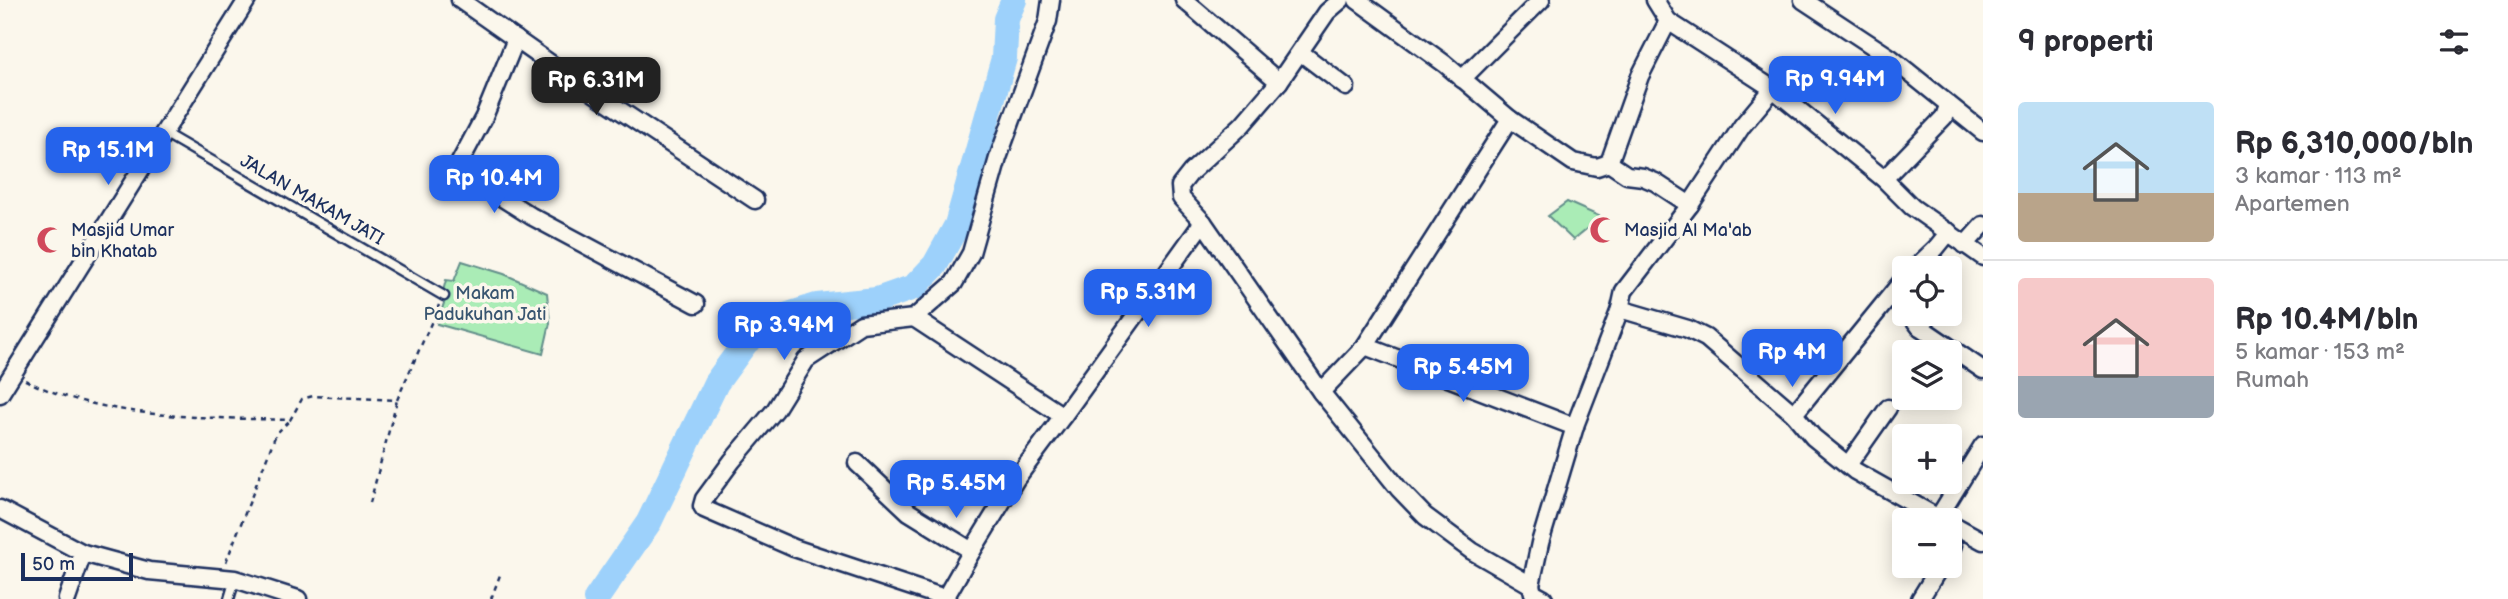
<!DOCTYPE html>
<html lang="id">
<head>
<meta charset="utf-8">
<style>
	body { margin:0; font-family:"Balsamiq Sans",sans-serif; background:#f2f2f3; color:#2b2b33; height:100vh; display:flex; flex-direction:column; font-size:26px; white-space:nowrap }
	* { box-sizing:border-box; margin:0 }
	p { font-size:23px; color:#7c7c81 }
	.icon { flex:none; width:38px; height:38px; fill:none; stroke:currentColor; stroke-width:2; stroke-linecap:round; stroke-linejoin:round }
	.map { position:relative; flex:1; overflow:hidden }
	.details { display:flex; flex-direction:column; background:#fff; width:525px }
	.details>* { flex:none }
	.buttons { position:absolute; left:1892px; top:256px; display:grid; gap:14px }
	.buttons a { display:grid; place-items:center; width:70px; height:70px; border-radius:7px; background:#fff; box-shadow:0 4px 18px #0003; font-size:35px }
	.scale { position:absolute; left:21px; bottom:18px; width:112px; box-sizing:border-box; padding-left:7px; border:4px solid #1b2f5e; border-top:0; font-size:19px; line-height:24px; white-space:nowrap; color:#1b2f5e; -webkit-text-stroke:5px #fbf7ec; paint-order:stroke }
	.price { position:absolute; translate:-50% -60px; padding:0 16px; border-radius:14px; background:#2563eb; color:#fff; font-size:23px; line-height:46px; filter:drop-shadow(0 2px 4px #0008) }
	.price::after { content:''; position:absolute; left:50%; top:42px; width:21px; height:16px; margin-left:-10px; background:inherit; clip-path:polygon(0 0,100% 0,50% 100%) }
	.price.current { background:#222; color:#fff }
	ul { padding:0; list-style:none }
	li { display:flex; align-items:center; gap:21px; height:175px; padding:0 35px }
	li+li { border-top:2px solid #e1e1e2 }
	li span { display:grid; place-items:center; flex:none; width:196px; height:140px; border-radius:7px; color:#555 }
	li>.icon { margin-inline-start:auto }
	span .icon { width:84px; height:84px; fill:#fffc; stroke-width:1 }
	li b { font-size:30px }
	h2 { display:flex; justify-content:space-between; align-items:center; height:84px; padding:0 35px; font-size:30px }
	main { display:flex; flex:1; min-height:0 }
	.map>svg:first-child { display:block }
	.green { fill:#aaecb6; stroke:#628e8a; stroke-width:2 }
	.lines { fill:none; stroke-linecap:round; stroke-linejoin:round }
	.river { stroke:#9dd1fb; stroke-width:26 }
	.lane-casing { stroke:#1b2f5e; stroke-width:13 }
	.street-casing { stroke:#1b2f5e; stroke-width:21 }
	.path { stroke:#1b2f5e; stroke-width:2.5; stroke-dasharray:5 5; stroke-linecap:butt }
	.lane { stroke:#fbf7ec; stroke-width:8 }
	.street { stroke:#fbf7ec; stroke-width:16 }
	.labels { text-anchor:middle; dominant-baseline:central; stroke-width:7; stroke-linejoin:round; paint-order:stroke }
	.street-label { font-size:18px; fill:#1b2f5e; stroke:#fbf7ec }
	.poi-label { font-size:18px; fill:#1b2f5e; stroke:#fbf7ec; text-anchor:start }
	.park-label { font-size:18px; fill:#385570; stroke:#fbf7ec }
</style>
</head>
<body>
<main>
<div class="map">
<svg width="1983" height="599" viewBox="0 0 1983 599">
	<rect width="100%" height="100%" fill="#fbf7ec"/>
	<filter id="ink" filterUnits="userSpaceOnUse"><feTurbulence type="fractalNoise" baseFrequency=".0143" numOctaves="2"/><feDisplacementMap in="SourceGraphic" scale="14" xChannelSelector="R" yChannelSelector="G"/><feConvolveMatrix kernelMatrix="1 2 1 2 8 2 1 2 1" color-interpolation-filters="sRGB"/></filter>
	<g filter="url(#ink)">
		<g class="green">
			<polygon points="1567,202 1601,217 1573,240 1548,216"/>
			<polygon points="462,261 504,274 547,293 550,323 543,354 437,324 447,294 443,291 446,280 454,281"/>
		</g>
		<g class="lines">
			<polyline class="river" points="596,599 649,522 716,383 746,342 779,318 817,306 877,300 914,287 935,265 957,225 1004,58 1006,19 1014,0"/>
			<defs>
				<g id="lane">
					<polyline points="164,133 444,296"/>
					<polyline points="229,599 235,579"/>
				</g>
				<g id="street">
					<polyline points="460,0 564,73 755,200"/>
					<polyline points="1184,0 1279,82"/>
					<polyline points="1341,0 1327,12 1279,82 1242,125 1191,172 1180,186 1181,198 1203,222 1321,392 1399,489 1425,516 1472,551 1531,585"/>
					<polyline points="1357,0 1445,64 1510,119 1573,162 1597,167 1609,163 1627,175 1643,177 1655,182 1690,205"/>
					<polyline points="1655,0 1668,21 1773,89 1884,179 1912,207 1983,257"/>
					<polyline points="1803,0 1891,58 1983,132"/>
					<polyline points="516,39 484,117 460,162 460,168 463,173 531,216 696,304"/>
					<polyline points="1300,52 1346,87"/>
					<polyline points="1462,79 1541,0"/>
					<polyline points="1609,163 1640,76 1668,21"/>
					<polyline points="1884,179 1944,117 1948,106"/>
					<polyline points="1965,245 1983,225"/>
					<polyline points="1915,268 1936,248 1949,232"/>
					<polyline points="1620,309 1688,329 1706,338 1794,414 1813,437 1855,471 1942,520"/>
					<polyline points="1909,313 1920,327 1931,313"/>
					<polyline points="914,318 1063,416 1016,479 972,551"/>
					<polyline points="1920,327 1983,370"/>
					<polyline points="1365,346 1575,427"/>
					<polyline points="1321,392 1365,346 1510,119"/>
					<polyline points="0,394 247,0"/>
					<polyline points="1794,414 1904,279"/>
					<polyline points="1063,416 1203,222"/>
					<polyline points="857,463 909,512 972,551 945,598"/>
					<polyline points="1848,465 1888,408"/>
					<polyline points="0,509 83,553 67,599"/>
					<polyline points="1938,518 1983,445"/>
					<polyline points="1950,523 1983,541"/>
					<polyline points="1950,551 1953,545"/>
					<polyline points="83,553 149,571 235,579 298,599"/>
					<polyline points="948,599 794,548 704,509 702,506 704,499 732,461 775,410 806,360 861,324 914,318 954,283 971,253 998,158 1048,21 1051,0"/>
					<polyline points="1544,599 1533,593 1531,585 1540,543 1576,423 1620,309 1624,291 1690,205 1742,126 1773,89"/>
					<polyline points="1920,599 1941,565"/>
				</g>
			</defs>
			<use href="#lane" class="lane-casing"/>
			<use href="#street" class="street-casing"/>
			<g class="path">
				<path d="M25,380C106,420 201,417 290,420L302,399L313,396L397,400L439,305"/>
				<polyline points="370,503 397,400"/>
				<polyline points="226,562 276,434 290,420"/>
				<polyline points="491,599 500,575"/>
			</g>
			<use href="#lane" class="lane"/>
			<use href="#street" class="street"/>
		</g>
	</g>
	<defs>
		<symbol id="mosque-bare" viewBox="-9 -9 18 18"><path d="M3.5-4.9A6 6 0 1 0 3.5 4.9A5 5 0 1 1 3.5-4.9Z" fill="#d1495b" stroke="#fbf7ec" stroke-width="2.5" paint-order="stroke"/></symbol>
	</defs>
	<g fill-rule="evenodd">
		<use href="#mosque-bare" x="1584" y="211" width="38" height="38"/>
		<use href="#mosque-bare" x="31" y="221" width="38" height="38"/>
	</g>
	<g class="labels">
		<g class="street-label">
			<text transform="translate(312 200) rotate(30)">JALAN MAKAM JATI</text>
		</g>
		<g class="poi-label">
			<text x="71" y="230">Masjid Umar<tspan x="71" dy="21">bin Khatab</tspan></text>
			<text x="1624" y="230">Masjid Al Ma'ab</text>
		</g>
		<g class="park-label">
			<text x="485" y="293">Makam<tspan x="485" dy="21">Padukuhan Jati</tspan></text>
		</g>
	</g>
</svg>
<div class="buttons">
<a><svg class="icon" aria-label="locate" viewBox="0 0 24 24"><circle cx="12" cy="12" r="6"/><path d="M12 2v4M12 18v4M2 12h4M18 12h4"/></svg></a>
<a><svg class="icon" aria-label="layers" viewBox="0 0 24 24"><path d="M12 4l9 5-9 5-9-5zM3 14l9 5 9-5"/></svg></a>
<a>+</a>
<a>−</a>
</div>
<div class="scale">50 m</div>
<b class="price" style="left:1835px;top:116px">Rp 9.94M</b>
<b class="price current" style="left:596px;top:117px">Rp 6.31M</b>
<b class="price" style="left:108px;top:187px">Rp 15.1M</b>
<b class="price" style="left:494px;top:215px">Rp 10.4M</b>
<b class="price" style="left:1148px;top:329px">Rp 5.31M</b>
<b class="price" style="left:784px;top:362px">Rp 3.94M</b>
<b class="price" style="left:1792px;top:389px">Rp 4M</b>
<b class="price" style="left:1463px;top:404px">Rp 5.45M</b>
<b class="price" style="left:956px;top:520px">Rp 5.45M</b>
</div>
<section class="details">
<h2>9 properti<svg class="icon" aria-label="filters" viewBox="0 0 24 24"><path d="M4 7h16M4 17h16"/><circle cx="9" cy="7" r="2"/><circle cx="15" cy="17" r="2"/></svg></h2>
<ul>
<li><span style="background:linear-gradient(#bfe0f5 65%,#b9a48a 0)"><svg class="icon" aria-label="home" viewBox="0 0 24 24"><path d="M3 11l9-7 9 7M6 9v11h12V9"/></svg></span><div><b>Rp 6,310,000/bln</b><p>3 kamar · 113 m²</p><p>Apartemen</p></div></li>
<li><span style="background:linear-gradient(#f6c9c9 70%,#9aa5b1 0)"><svg class="icon" aria-label="home" viewBox="0 0 24 24"><path d="M3 11l9-7 9 7M6 9v11h12V9"/></svg></span><div><b>Rp 10.4M/bln</b><p>5 kamar · 153 m²</p><p>Rumah</p></div></li>
</ul>
</section>
</main>
</body>
</html>
